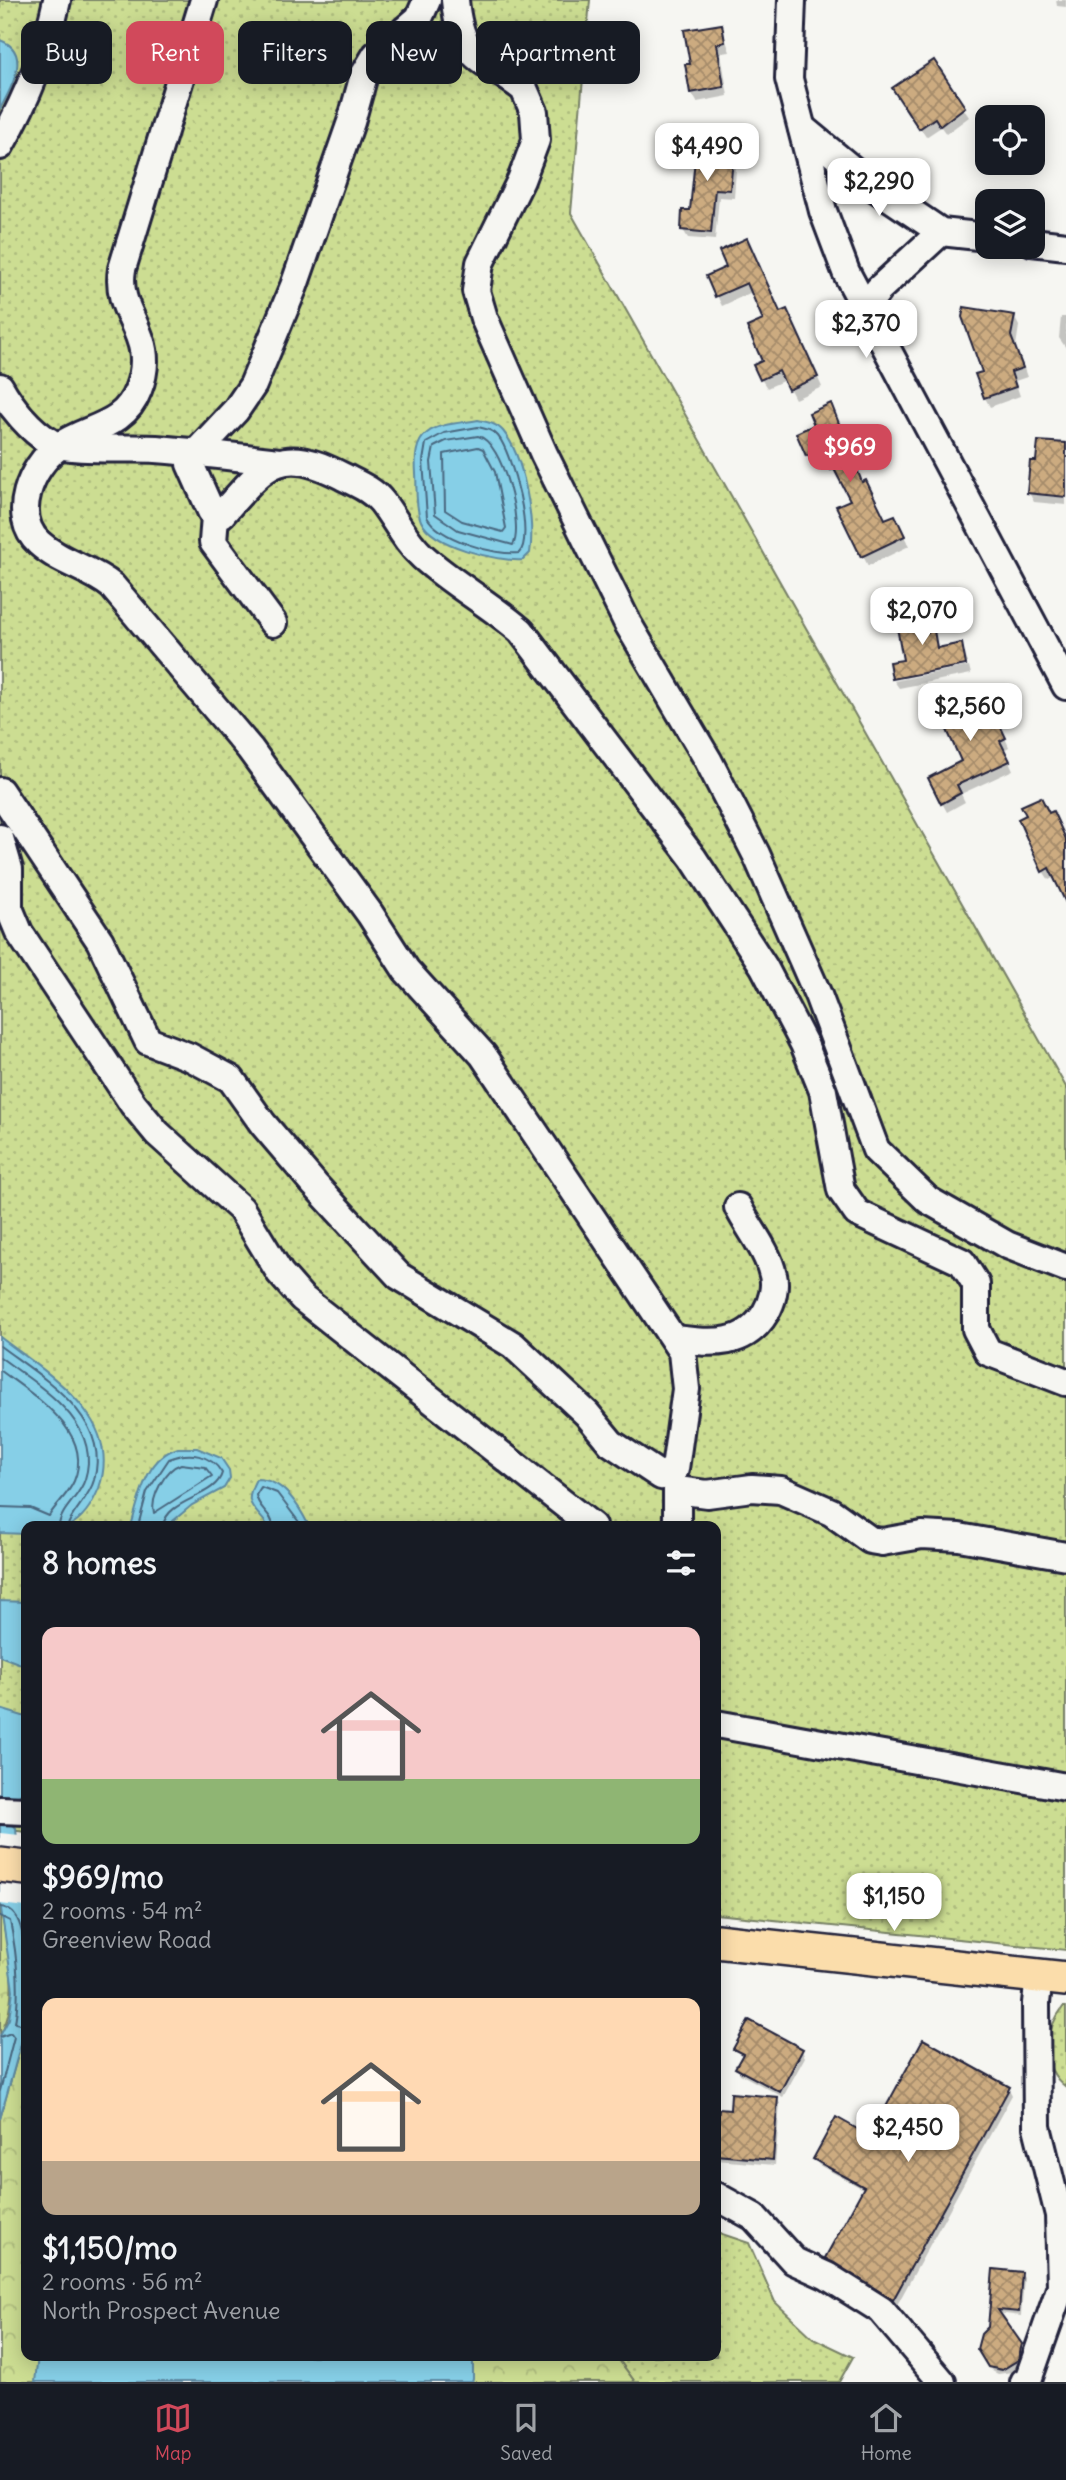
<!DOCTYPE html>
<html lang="en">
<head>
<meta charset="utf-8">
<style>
	body { margin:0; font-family:Delius,sans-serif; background:#242831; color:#f1f3f6; height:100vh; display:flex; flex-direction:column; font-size:26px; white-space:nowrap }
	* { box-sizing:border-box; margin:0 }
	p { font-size:23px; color:#9ea1a6 }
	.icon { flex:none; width:38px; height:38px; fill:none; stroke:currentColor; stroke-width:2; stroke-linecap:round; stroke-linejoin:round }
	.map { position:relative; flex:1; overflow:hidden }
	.side { position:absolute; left:21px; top:1521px; width:700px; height:840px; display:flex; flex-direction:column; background:#171b24; border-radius:14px; box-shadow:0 4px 18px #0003 }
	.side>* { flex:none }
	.banner { position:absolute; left:21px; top:21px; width:700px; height:63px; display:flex; gap:14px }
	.buttons { position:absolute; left:975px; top:105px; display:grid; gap:14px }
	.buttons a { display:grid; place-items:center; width:70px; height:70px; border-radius:14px; background:#171b24; box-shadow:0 4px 18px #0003; font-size:35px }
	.price { position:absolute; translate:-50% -60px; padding:0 16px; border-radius:14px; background:#fff; color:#222; font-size:23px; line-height:46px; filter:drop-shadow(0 2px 4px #0008) }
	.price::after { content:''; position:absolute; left:50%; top:42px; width:21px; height:16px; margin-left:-10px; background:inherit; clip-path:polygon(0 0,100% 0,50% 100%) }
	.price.current { background:#d1495b; color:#fff }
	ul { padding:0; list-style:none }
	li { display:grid; align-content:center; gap:14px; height:371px; padding:0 21px }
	li span { display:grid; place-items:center; height:217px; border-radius:14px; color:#555 }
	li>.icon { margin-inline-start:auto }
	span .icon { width:126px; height:126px; fill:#fffc; stroke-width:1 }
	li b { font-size:30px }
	h2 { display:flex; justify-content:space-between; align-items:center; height:84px; padding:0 21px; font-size:30px }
	.chip { padding:0 24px; border-radius:14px; background:#171b24; box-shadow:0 4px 18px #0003; font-size:24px; line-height:63px }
	.chip.current { background:#d1495b; color:#fff }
	.dock { display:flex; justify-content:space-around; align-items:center; height:98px; border-top:2px solid #363941; background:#171b24; font-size:19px; color:#9ea1a6 }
	.dock a { display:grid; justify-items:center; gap:4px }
	.dock .current { color:#d1495b }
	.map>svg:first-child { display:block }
	.grass { fill:url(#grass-dots); stroke:#778066; stroke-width:2 }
	.forest { fill:url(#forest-crowns); stroke:#778066; stroke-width:2 }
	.water { fill:#86cfe7; stroke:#5e8aa2; stroke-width:2 }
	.pier { fill:#f6f6f2 }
	.shadow { fill:#0003 }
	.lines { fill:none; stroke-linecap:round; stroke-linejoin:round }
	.shore { stroke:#4a6780; stroke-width:2 }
	.building { fill:url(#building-cross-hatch); stroke:#22223b; stroke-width:2 }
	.minor-casing { stroke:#22223b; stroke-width:32 }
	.major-casing { stroke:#22223b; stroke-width:38 }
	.minor { stroke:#f6f6f2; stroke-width:26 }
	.major { stroke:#fbddab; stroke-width:33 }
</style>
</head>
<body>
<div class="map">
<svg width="1066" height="2382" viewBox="0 0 1066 2382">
	<defs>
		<pattern id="grass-dots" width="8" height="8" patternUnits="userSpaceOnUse" patternTransform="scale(1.75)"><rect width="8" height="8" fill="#ccdd92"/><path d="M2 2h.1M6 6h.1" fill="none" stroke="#afbd7f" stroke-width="1.8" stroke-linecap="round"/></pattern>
		<pattern id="forest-crowns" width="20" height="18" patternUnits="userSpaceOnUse" patternTransform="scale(1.75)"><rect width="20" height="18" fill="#ccdd92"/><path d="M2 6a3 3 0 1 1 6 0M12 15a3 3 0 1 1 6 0" fill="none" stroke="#afbd7f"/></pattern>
		<pattern id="building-cross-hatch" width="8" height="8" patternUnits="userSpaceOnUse" patternTransform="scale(1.75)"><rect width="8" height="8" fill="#ccab80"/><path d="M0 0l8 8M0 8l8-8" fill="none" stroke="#a58b6a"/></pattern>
	</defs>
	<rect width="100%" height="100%" fill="#f6f6f2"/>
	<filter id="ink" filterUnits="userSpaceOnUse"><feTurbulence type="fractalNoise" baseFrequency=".0143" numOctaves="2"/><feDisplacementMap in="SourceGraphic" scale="14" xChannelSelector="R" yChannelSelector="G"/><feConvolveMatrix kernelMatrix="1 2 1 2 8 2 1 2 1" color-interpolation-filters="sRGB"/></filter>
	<g filter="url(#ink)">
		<g class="grass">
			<polygon points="0,0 590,0 571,213 1066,1087 1066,1950 716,1914 716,1526 26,1526 26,1832 0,1829"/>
			<path d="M1063,2007H1066V2087C1039,2067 1045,2031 1063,2007Z"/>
			<polygon points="716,2232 749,2243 775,2302 813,2338 853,2357 839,2382 635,2382 616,2356 716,2356"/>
		</g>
		<g class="forest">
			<path d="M0,1904C7,1948 22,1995 0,2036Z"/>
			<polygon points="26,2026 26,2356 616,2356 635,2382 0,2382 0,2119"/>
		</g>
		<g class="water">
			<path d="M0,40C33,52 11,88 0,109Z"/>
			<path d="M478,420C488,422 497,424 503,431C524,456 535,521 530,553L523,560C498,562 432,546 421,521C415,507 417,487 416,473C415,459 415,442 427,433C439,423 463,423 478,420Z"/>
			<path d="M0,1337C46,1373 124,1417 99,1488C93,1503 84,1518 69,1526H26V1534L0,1533Z"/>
			<path d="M178,1448H197L221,1458L229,1470L230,1478L224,1488L192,1505L167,1526H131C140,1497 145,1458 178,1448Z"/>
			<path d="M256,1479C283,1479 298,1504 309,1526H268C254,1506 242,1506 256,1479Z"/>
			<polygon points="0,1601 26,1602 26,1666 0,1656"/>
			<polygon points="0,1709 26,1717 26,1789 10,1805 7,1818 16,1828 19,1865 26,1887 26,2026 0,2119 0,2036 9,2019 13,1990 0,1902"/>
			<polygon points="38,2356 473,2356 473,2379 472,2382 35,2382"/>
		</g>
		<polygon class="pier" points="0,1833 20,1835 26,1876 26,1907 0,1904"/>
		<g class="shadow">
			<polygon points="1056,0 1066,0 1066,7 1057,6"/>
			<polygon points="721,26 730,52 721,53 728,96 697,102 691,92 692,65"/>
			<polygon points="900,97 963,108 969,117 946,134 941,127 926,137"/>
			<polygon points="728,143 736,169 734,198 719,197 715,240 688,238 683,230"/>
			<polygon points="998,163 1027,163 1027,168 1000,166"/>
			<polygon points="722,252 781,313 792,320 822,387 795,399 785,380 767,388 761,379 765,320 752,292 722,306 708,277 729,267"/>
			<polygon points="1014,316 1019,326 1016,346 1027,377 1015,381 1020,396 990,407 985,398 984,373"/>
			<polygon points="1061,317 1066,317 1066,348 1059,338"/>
			<polygon points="831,406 863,483 885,521 899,526 909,546 868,566 839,507 852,500 841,478 838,479 828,458 813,464 807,455 816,426"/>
			<polygon points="1066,445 1066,505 1034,502 1029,493"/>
			<polygon points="922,608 940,650 961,645 968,663 894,677 894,680 891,664 905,661 896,613"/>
			<polygon points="969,666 971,674 899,688 894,681"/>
			<polygon points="989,701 1009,747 1004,750 1013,770 961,794 965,802 947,812 942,803 964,762 963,702"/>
			<polygon points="1049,815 1058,822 1066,838 1066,899 1055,877 1049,880 1043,871"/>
			<polygon points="735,2049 802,2051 805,2057 783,2097 740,2074 737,2068 743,2057"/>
			<polygon points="1009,2089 1012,2095 897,2305 831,2264 827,2258 865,2190 819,2165 815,2159"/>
			<polygon points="777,2098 780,2104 775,2165 716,2160 716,2131 719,2131 731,2112"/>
			<polygon points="995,2271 1021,2274 1024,2278 1021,2316 998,2313 1023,2350 1020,2365 1012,2372 998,2374 992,2371 979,2348 990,2328"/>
		</g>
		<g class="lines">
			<g class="shore">
				<path d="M478,427C486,429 493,430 498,436C512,453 535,538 519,553C495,556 439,539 427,517L423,461L426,443L444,433Z"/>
				<path d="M478,436C503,441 524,528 513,545L458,530L435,514L431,462L434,447L446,441Z"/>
				<polygon points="478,447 483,449 495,472 506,528 503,532 462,521 445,510 444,454"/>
				<path d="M0,1346C41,1377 112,1417 94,1480C90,1497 69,1515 68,1526"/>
				<path d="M0,1357C37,1385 103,1422 85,1479C80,1497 60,1509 59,1526"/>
				<path d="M0,1370C32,1395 95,1431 74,1481C68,1495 56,1504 49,1516L30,1508L0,1507"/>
				<path d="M181,1464L205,1467L212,1476L154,1513C150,1498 165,1469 181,1464Z"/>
				<path d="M138,1526L147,1492L169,1459C189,1451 211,1454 222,1473C216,1498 167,1498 163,1526"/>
				<path d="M273,1526C272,1513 258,1509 256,1495L261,1487L277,1493L302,1526"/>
				<path d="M0,1907C26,1909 24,1951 26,1971"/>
				<path d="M0,1916L10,1921C17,1955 21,1989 15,2023L26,2025"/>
				<polyline points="0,2037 11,2033 14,2037 0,2091"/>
			</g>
		</g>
		<g class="building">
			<polygon points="722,24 725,42 717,44 724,87 690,93 685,64 690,64 684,30"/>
			<polygon points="934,60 965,107 940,126 935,118 919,129 892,88"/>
			<polygon points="697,138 729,141 727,158 733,159 730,190 715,189 711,233 681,230 682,210 690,210"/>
			<polygon points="747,238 780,312 787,309 818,377 788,390 779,371 760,380 753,365 762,361 747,327 763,320 747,283 715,297 706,276 726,267 719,251"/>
			<polygon points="964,307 1015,315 1011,336 1023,368 1011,372 1016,387 984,398 975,374 982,372 962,317"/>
			<polygon points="831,403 862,482 866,480 885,519 895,515 905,536 861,557 836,506 850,500 834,469 831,470 823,449 806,456 796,433 814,425 809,413"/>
			<polygon points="1038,441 1066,443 1066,497 1027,493 1030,461 1036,461"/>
			<polygon points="923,606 928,632 934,630 937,648 962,643 966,665 892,679 889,662 903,660 894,611"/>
			<polygon points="984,691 1006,738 1000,741 1010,761 957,785 961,793 941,804 928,778 961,761 942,719 946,717 941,704 961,694 963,700"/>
			<polygon points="1041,797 1049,813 1053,811 1066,839 1066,903 1049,868 1042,872 1018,819 1026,815 1021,806"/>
			<polygon points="749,2020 803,2049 780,2092 735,2068 743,2054 733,2049"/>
			<polygon points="923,2039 1010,2087 893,2300 825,2258 864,2187 813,2159 836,2117 870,2136"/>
			<polygon points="731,2093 778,2097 773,2160 716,2155 719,2109 730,2110"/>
			<polygon points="993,2269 1022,2272 1019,2312 998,2310 1022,2344 1018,2360 1002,2370 988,2367 977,2349 981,2334 988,2327"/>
		</g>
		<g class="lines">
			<defs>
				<g id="minor">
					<path d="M427,0L419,18L376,55L364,75L351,122L294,286L253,385L236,410L192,457L190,464L211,511L215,516L222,514C263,468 277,442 342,476C355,483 372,489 382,502C396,520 405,541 423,557C453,584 490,604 521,631L693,858L764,967L804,1044L823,1091L841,1190L857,1213L962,1262L976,1284V1329L988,1352L1066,1382"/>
					<path d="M455,0C461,63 482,56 524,89L534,112L536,140L521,180L480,263L476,291L484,318L544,454L628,624L708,760L756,854L818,995L876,1150L928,1200L1007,1245L1066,1268"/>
					<polyline points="792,0 789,79 823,211 846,272 1066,686"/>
					<polyline points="802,128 871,185 941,232 987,237"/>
					<path d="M0,146C27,99 46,53 57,0"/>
					<polyline points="1032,242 1066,246"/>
					<polyline points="865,308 879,289 941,232"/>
					<path d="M0,387C11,407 30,430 50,442C68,452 132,447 156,449C197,452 238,457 279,462"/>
					<polyline points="215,516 213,542 273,623"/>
					<path d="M0,791L100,941L148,1041L190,1057L231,1079L263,1124L315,1185L399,1276L513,1345L587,1414L611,1443L661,1476L675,1469L686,1389L682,1352L483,1055L406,970L370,914L250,749L112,586C90,568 61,563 39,543C10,516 31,466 58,447C87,426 124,428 138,390C160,334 114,317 122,269L204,0"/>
					<polyline points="0,838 9,869 9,908 19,932 133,1104 157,1133 241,1209 280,1273 302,1298 592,1526"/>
					<path d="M674,1339C711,1343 745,1348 766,1312C772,1302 776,1287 773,1275C768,1251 749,1229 738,1207"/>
					<polyline points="677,1526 677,1490 707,1494 752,1488 781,1490 831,1512 870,1540 882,1542 922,1535 959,1537 1066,1556"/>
					<polyline points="716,1724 1066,1787"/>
					<polyline points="0,1810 26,1811"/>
					<polyline points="716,2196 754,2217 794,2261 827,2276 881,2310 942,2382"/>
					<polyline points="1024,2382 1028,2380 1061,2286 1059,2215 1037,2127 1036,2003 1039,1976"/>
				</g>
				<g id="major">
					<polyline points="0,1865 26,1868"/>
					<polyline points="716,1941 1066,1979"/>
				</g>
			</defs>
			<use href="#minor" class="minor-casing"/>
			<use href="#major" class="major-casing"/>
			<use href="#minor" class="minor"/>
			<use href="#major" class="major"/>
		</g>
	</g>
</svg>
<div class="buttons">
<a><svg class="icon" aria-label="locate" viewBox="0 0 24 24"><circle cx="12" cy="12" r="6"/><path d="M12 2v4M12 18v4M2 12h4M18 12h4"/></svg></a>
<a><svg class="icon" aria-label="layers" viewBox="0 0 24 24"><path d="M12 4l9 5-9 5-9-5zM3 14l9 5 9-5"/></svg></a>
</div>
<b class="price" style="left:707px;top:183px">$4,490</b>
<b class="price" style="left:879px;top:218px">$2,290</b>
<b class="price" style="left:866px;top:360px">$2,370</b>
<b class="price current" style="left:850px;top:484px">$969</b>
<b class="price" style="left:922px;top:647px">$2,070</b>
<b class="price" style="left:970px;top:743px">$2,560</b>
<b class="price" style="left:894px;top:1933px">$1,150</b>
<b class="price" style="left:908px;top:2164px">$2,450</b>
<div class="banner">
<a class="chip">Buy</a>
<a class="chip current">Rent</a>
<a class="chip">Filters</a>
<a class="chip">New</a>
<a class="chip">Apartment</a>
</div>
<section class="side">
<h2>8 homes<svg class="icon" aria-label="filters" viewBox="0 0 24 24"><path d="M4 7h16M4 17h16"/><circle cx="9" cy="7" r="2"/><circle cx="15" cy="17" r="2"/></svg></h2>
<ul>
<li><span style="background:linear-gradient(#f6c9c9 70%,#8fb573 0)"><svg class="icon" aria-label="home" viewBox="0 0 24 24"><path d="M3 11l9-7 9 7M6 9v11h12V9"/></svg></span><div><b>$969/mo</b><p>2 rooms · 54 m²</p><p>Greenview Road</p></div></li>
<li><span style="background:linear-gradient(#ffd9b3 75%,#b9a48a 0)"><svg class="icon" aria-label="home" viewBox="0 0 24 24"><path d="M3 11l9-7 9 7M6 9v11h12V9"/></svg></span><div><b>$1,150/mo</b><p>2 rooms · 56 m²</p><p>North Prospect Avenue</p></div></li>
</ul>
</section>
</div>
<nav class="dock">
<a class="current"><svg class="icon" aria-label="map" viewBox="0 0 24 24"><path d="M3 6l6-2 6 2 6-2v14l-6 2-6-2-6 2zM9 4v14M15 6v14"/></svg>Map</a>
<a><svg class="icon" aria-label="saved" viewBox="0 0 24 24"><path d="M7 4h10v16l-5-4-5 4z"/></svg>Saved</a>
<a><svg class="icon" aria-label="home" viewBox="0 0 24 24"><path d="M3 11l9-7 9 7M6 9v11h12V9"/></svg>Home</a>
</nav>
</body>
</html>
